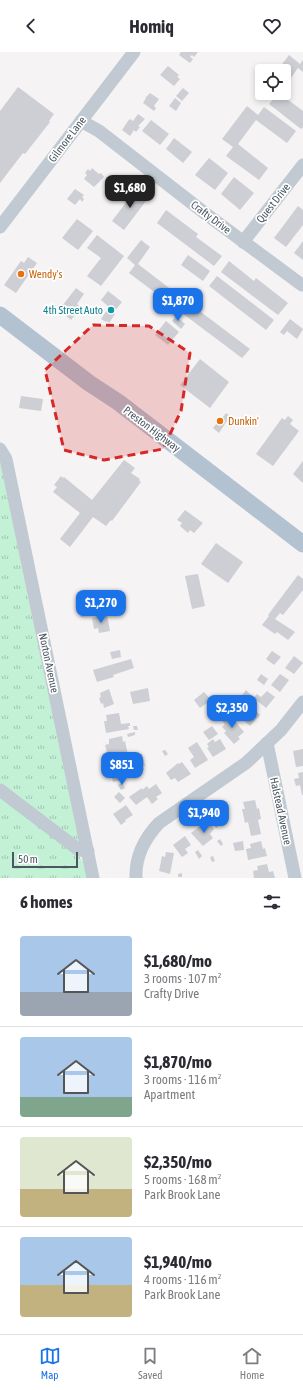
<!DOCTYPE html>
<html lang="en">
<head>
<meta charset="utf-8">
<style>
	body { margin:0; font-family:"Asap Condensed",sans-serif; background:#f2f2f3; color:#2b2b33; height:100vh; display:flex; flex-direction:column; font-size:15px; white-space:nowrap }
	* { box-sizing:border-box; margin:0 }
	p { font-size:13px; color:#7c7c81 }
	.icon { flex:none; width:22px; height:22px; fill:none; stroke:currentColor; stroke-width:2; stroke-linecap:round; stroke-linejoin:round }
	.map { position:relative; height:826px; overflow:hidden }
	.sheet { display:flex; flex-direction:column; background:#fff; flex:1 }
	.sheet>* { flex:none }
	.fabs { position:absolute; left:255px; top:12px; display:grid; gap:8px }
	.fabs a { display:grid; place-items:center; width:36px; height:36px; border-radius:4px; background:#fff; box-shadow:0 2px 6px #0003; font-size:20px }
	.scale { position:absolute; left:12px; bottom:10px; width:66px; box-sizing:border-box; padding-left:4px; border:2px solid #4a5661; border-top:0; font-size:11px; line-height:14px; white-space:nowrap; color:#4a5661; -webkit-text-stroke:3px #fff; paint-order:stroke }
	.price { position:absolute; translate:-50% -34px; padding:0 9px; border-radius:8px; background:#1a73e8; color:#fff; font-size:13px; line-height:26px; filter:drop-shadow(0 1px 2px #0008) }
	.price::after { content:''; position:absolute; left:50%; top:24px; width:12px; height:9px; margin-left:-6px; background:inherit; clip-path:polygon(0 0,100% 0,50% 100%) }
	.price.active { background:#222; color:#fff }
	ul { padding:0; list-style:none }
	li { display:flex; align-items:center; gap:12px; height:100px; padding:0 20px }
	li+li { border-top:1px solid #e1e1e2 }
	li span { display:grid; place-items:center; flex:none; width:112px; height:80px; border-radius:4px; color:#555 }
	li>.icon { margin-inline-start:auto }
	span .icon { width:48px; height:48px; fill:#fffc; stroke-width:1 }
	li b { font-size:17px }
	h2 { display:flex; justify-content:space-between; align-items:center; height:48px; padding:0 20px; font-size:17px }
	header { display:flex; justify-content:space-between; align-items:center; height:52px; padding:0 20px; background:#fff; font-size:18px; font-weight:700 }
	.tabs { display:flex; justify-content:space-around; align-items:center; height:56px; border-top:1px solid #e1e1e2; background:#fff; font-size:11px; color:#7c7c81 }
	.tabs a { display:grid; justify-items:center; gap:2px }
	.tabs .active { color:#1a73e8 }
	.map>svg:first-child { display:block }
	.grass { fill:url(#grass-tufts) }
	.building { fill:#cdcfd5 }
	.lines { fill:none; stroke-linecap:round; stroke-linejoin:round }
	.minor { stroke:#c1cad2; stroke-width:13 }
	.major { stroke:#b3c2d1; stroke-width:17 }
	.marked { fill:#d62828; fill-opacity:0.2; stroke:#d62828; stroke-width:3; stroke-dasharray:8 5; stroke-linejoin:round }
	.food-dot { fill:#e8710a; stroke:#fff; stroke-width:1.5 }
	.culture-dot { fill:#0f9aa8; stroke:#fff; stroke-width:1.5 }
	.labels { text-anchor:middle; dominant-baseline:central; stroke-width:3.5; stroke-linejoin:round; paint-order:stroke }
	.street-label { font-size:11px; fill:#4a5661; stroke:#fff }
	.food-label { font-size:11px; fill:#c56008; stroke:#fff; text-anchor:start }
	.culture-label { font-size:11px; fill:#0d838f; stroke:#fff; text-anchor:end }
</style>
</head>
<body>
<header><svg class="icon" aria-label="back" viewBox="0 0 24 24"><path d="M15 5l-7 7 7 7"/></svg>Homiq<svg class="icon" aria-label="heart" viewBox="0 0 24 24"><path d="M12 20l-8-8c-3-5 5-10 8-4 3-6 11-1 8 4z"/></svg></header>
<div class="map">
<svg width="303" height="826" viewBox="0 0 303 826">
	<defs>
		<pattern id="grass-tufts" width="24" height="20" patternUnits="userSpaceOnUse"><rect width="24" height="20" fill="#c3f1d5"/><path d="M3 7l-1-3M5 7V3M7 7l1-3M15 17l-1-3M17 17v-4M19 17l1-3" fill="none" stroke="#a0c6b0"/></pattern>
	</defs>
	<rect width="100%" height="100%" fill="#f5f3f3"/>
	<g class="grass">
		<polygon points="0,409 79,790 77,791 0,734"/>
		<polygon points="0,742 78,803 85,812 89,826 0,826"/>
	</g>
	<g class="building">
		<polygon points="181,0 198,0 194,5 192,3 190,5 193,7 190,11 179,3"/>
		<polygon points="289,3 300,12 303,8 303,20 298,16 284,36 284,19 277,19"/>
		<polygon points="168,14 179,23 177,25 180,27 174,34 160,23"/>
		<polygon points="18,35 54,62 49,69 50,70 25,102 23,101 0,131 0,59"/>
		<polygon points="183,36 189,41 182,49 176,44"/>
		<polygon points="150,41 159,47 154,54 156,56 154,59 143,51 146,46 145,46"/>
		<polygon points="272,41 279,41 303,59 303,75 301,77 269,52 276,44"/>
		<polygon points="175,46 181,51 176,59 169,54"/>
		<polygon points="247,54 258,63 264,55 296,79 287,91 256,68 238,92 268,116 259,128 226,104 233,95 222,87"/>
		<polygon points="138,62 145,67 138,74 140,75 136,80 134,78 130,84 122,78 128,69 130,67 133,69"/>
		<polygon points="151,68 169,82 160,93 142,79"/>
		<polygon points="174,86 192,100 183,111 166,97"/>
		<polygon points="209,106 228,121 215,138 195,123"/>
		<polygon points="92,116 99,122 101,121 104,125 94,135 84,127 87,123 85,121 88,117 90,119"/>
		<polygon points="234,125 254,141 240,158 221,142"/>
		<polygon points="137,136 149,145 124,178 112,169"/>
		<polygon points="75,137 84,143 82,145 84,147 82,150 80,147 75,153 67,147"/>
		<polygon points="298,154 303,158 303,173 286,195 274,186"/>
		<polygon points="166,158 198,182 196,185 222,204 214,214 157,171"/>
		<polygon points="77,167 93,179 78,198 62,186"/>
		<polygon points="97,183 124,204 101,234 87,224 101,206 87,196"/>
		<polygon points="141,188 150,195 138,212 173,239 165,248 129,221 135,213 127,206"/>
		<polygon points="303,189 303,208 294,201"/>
		<polygon points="188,203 210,219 203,229 181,213"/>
		<polygon points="28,205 37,211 16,241 4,233 21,209 24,211"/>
		<polygon points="229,209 254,229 256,226 288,251 278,263 221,220"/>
		<polygon points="217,224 274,268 266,278 209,234"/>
		<polygon points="76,236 84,242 77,252 81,255 71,268 59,258"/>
		<polygon points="108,239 122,250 113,261 115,262 109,271 107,269 106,270 101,267 109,255 101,248"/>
		<polygon points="181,245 250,297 242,306 174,255"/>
		<polygon points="176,264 185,272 181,277 172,269"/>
		<polygon points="290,267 303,277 297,287 287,279 284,283 280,280"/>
		<polygon points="166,269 179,280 168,293 155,283"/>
		<polygon points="200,307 229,330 210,356 180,333"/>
		<polygon points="21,344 43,347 41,359 19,356"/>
		<polygon points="226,361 230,364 219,381 213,376 217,371 215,370 217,367 220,369"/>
		<polygon points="288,364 293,368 290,372 299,379 273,414 256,402 282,366 285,368"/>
		<polygon points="124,408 135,416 131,421 140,427 139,428 141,430 112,469 111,468 106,474 93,465 70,495 60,487 80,461 53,440 57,435 54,433 61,424 63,426 64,425 92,448"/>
		<polygon points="303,409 303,431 293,422"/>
		<polygon points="185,458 203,471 194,481 190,478 188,481 180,474 182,471 177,468"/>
		<polygon points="216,491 243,510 228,531 201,512"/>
		<polygon points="198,522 205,554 192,557 185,524"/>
		<polygon points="298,523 303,527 303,538 283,563 280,561 275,567 295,580 288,588 277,580 275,582 262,573 269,564 268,563"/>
		<polygon points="86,546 87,551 89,550 92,563 81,565 80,561 78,562 76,548"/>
		<polygon points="107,562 110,579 99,581 98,576 94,577 92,566"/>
		<polygon points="120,598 121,605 112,607 110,600"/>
		<polygon points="272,599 281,605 274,613 266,607"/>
		<polygon points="294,604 303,611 294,622 285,616"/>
		<polygon points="131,607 134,616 113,623 114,625 97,630 93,618"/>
		<polygon points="261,622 268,627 264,633 257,628"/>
		<polygon points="280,622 289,628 280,640 271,633"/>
		<polygon points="148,636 150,649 133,652 130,640"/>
		<polygon points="109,637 114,652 104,656 103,651 101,652 99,646 101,645 100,641"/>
		<polygon points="246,638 252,644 249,648 242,643"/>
		<polygon points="267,639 275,645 266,656 254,646 257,642 261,645"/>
		<polygon points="204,640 211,648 200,656 194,648"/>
		<polygon points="225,645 231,651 225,656 219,650"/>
		<polygon points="248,652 260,663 250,674 238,663"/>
		<polygon points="119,661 121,672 130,671 130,674 128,674 129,677 106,681 104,669 107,669 106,663"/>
		<polygon points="228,661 244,680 238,685 240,687 234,692 224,681 226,679 222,675 225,672 220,667"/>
		<polygon points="133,674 137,674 138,678 134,678"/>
		<polygon points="212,674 218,682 209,688 203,680"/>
		<polygon points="135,680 135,683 128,685 127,682"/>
		<polygon points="122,684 123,690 125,689 128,703 112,706 112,704 108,704 105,693 109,692 109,687"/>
		<polygon points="213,687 215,690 220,687 226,697 213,705 207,696 209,695 207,692"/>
		<polygon points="197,690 208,708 195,716 190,708 194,705 188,696"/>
		<polygon points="303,697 303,714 296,715 293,699"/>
		<polygon points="165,698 168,702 165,704 162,699"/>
		<polygon points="142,702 145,714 143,714 144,718 133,720 129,704"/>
		<polygon points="121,710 124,724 125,723 126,727 113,730 109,714 110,714 110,712"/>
		<polygon points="182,710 191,722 178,730 175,726 171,728 166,721 178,711 179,712"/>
		<polygon points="303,720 303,743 302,743 300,733 296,734 294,727 299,726 298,721"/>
		<polygon points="122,731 125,736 121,738 118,733"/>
		<polygon points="156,732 162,741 156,745 158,747 152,752 147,745 136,753 129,745 142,736 142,738 147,734 149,737"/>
		<polygon points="119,740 125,746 120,751 114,745"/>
		<polygon points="255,748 257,757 259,756 261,767 258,768 261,782 251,784 248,770 245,771 242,757 245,757 243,750"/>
		<polygon points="126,753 133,763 125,768 126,769 121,773 113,762"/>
		<polygon points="222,759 228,768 216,776 210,767"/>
		<polygon points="209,771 214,777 210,782 213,786 203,794 191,781 200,774 201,775 204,772 206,774"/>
		<polygon points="185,784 191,793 185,797 188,801 182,805 173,793"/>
		<polygon points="220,787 223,792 221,794 217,789"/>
		<polygon points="243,789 244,798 235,799 233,791"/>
		<polygon points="261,789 263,797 265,796 267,804 248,808 246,797 251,796 250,792"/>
		<polygon points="198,798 202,804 199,807 195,800"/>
		<polygon points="166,800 174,801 170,822 159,819 162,804 165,805"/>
		<polygon points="213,804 215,809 212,810 210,805"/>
		<polygon points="267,812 269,820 273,819 275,826 254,826 253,819 258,818 257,814"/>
		<polygon points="182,821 182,825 178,825 178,822"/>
	</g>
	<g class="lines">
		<g class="minor">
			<polyline points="81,69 99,79 206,162 302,233"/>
			<polyline points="0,175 134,0"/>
			<polyline points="243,190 303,113"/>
			<polyline points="0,397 6,407 93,826"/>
			<polyline points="267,691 295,826"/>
			<polyline points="0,738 79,798 88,799"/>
			<path d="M136,826C135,804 144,787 159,771L246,711L281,678L303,650"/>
		</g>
		<polyline class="major" points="0,263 89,331 118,350 303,492"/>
	</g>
	<path class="marked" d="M93,273L149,274L190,301L181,359L163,397L104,408L64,398L45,318Z"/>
	<g class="food-dot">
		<circle cx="21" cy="222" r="4"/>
		<circle cx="220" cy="369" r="4"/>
	</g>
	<circle class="culture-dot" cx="111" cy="258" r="4"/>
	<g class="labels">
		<g class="street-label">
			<text transform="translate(67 87) rotate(-53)">Gilmore Lane</text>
			<text transform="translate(273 151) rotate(-52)">Quest Drive</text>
			<text transform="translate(211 165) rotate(37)">Crafty Drive</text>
			<text transform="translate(152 377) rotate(37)">Preston Highway</text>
			<text transform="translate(49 611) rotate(78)">Norton Avenue</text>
			<text transform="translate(281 759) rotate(78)">Halstead Avenue</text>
		</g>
		<g class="food-label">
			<text x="29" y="222">Wendy's</text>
			<text x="228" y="369">Dunkin'</text>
		</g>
		<g class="culture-label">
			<text x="103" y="258">4th Street Auto</text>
		</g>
	</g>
</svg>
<div class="fabs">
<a><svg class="icon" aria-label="locate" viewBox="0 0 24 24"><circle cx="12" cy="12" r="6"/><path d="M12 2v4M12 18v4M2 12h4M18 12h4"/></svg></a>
</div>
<div class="scale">50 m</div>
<b class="price active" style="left:130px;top:157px">$1,680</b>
<b class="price" style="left:178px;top:270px">$1,870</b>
<b class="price" style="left:101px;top:572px">$1,270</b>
<b class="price" style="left:232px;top:677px">$2,350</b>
<b class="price" style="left:122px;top:734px">$851</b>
<b class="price" style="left:204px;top:782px">$1,940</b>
</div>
<section class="sheet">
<h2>6 homes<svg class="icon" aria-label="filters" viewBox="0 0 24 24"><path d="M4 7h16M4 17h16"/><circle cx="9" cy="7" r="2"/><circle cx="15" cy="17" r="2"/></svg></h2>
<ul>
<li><span style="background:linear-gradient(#a9c7e8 70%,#9aa5b1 0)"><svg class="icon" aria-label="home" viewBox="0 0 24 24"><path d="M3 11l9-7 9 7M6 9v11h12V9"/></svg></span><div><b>$1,680/mo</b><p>3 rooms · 107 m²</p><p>Crafty Drive</p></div></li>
<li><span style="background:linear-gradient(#a9c7e8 75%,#7fa58c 0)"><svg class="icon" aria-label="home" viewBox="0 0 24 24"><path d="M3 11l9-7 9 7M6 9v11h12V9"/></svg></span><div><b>$1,870/mo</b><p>3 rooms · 116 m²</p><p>Apartment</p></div></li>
<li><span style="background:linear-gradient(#dfe7d0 65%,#c2b280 0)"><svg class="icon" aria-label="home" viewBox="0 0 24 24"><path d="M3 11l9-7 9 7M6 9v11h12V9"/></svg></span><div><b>$2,350/mo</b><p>5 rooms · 168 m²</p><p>Park Brook Lane</p></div></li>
<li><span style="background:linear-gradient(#a9c7e8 60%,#c2b280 0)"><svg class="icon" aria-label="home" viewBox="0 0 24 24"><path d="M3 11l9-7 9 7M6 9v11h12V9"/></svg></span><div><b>$1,940/mo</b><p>4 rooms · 116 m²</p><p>Park Brook Lane</p></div></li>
</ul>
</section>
<nav class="tabs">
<a class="active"><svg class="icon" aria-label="map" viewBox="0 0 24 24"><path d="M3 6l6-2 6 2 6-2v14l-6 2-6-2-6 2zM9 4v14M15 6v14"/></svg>Map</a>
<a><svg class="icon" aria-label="saved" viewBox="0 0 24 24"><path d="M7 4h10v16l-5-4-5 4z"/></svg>Saved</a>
<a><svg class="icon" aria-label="home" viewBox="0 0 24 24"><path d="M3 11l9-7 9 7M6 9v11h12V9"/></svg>Home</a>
</nav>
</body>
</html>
